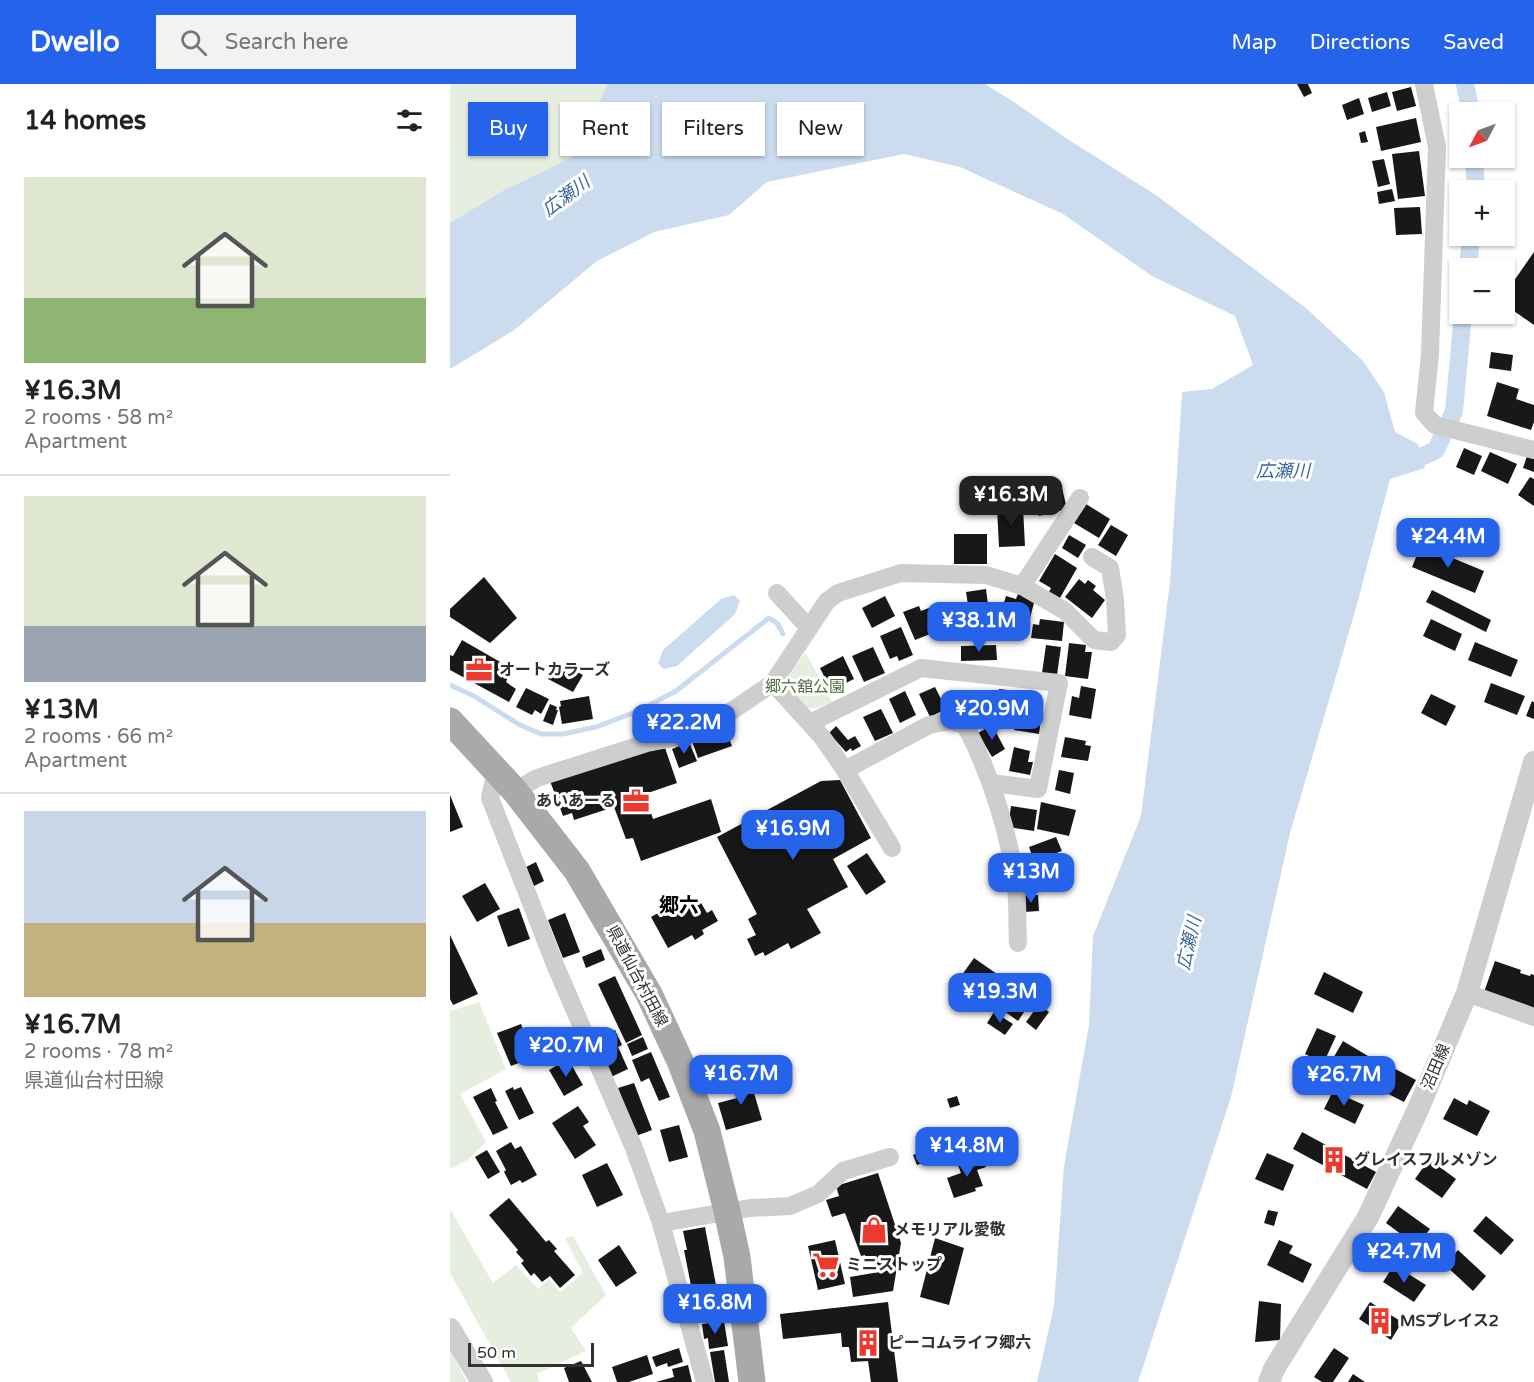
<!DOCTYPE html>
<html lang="en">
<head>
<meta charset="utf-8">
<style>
	body { margin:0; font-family:"Varela Round","Noto Sans JP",sans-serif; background:#f2f2f2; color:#222; height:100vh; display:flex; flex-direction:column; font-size:22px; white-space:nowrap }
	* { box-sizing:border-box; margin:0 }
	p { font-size:20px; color:#767676 }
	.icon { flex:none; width:33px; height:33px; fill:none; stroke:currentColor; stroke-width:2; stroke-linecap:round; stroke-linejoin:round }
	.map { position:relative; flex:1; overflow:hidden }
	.details { display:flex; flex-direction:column; background:#fff; width:450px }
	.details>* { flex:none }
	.guide { position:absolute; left:18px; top:18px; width:570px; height:54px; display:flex; gap:12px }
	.needle { width:39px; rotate:229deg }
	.buttons { position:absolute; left:999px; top:18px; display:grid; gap:12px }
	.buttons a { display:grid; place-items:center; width:66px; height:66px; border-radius:0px; background:#fff; box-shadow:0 2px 4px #0004; font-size:30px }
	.scale { position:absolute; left:18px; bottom:15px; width:126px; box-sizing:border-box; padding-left:6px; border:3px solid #313131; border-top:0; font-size:16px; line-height:21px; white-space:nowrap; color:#313131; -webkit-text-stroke:4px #fff; paint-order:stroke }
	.price { position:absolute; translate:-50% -51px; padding:0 14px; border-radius:12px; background:#2563eb; color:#fff; font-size:20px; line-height:39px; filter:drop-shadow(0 2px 3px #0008) }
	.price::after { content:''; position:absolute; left:50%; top:36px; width:18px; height:14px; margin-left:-9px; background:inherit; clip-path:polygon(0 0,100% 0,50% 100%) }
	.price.selected { background:#222; color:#fff }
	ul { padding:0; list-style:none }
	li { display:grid; align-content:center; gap:12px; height:318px; padding:0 24px }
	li+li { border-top:2px solid #e0e0e0 }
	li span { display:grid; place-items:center; height:186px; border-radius:0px; color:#555 }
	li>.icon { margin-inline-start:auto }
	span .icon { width:108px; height:108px; fill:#fffc; stroke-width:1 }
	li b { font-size:26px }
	h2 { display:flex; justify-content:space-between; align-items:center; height:72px; padding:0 24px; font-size:26px }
	.pill { padding:0 21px; border-radius:0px; background:#fff; box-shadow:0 2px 4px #0004; font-size:21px; line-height:54px }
	.pill.selected { background:#2563eb; color:#fff }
	header { display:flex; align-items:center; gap:36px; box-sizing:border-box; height:84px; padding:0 30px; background:#2563eb; color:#fff }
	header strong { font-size:28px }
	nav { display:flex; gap:33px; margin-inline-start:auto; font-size:21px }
	.search { width:420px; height:54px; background:#f2f2f2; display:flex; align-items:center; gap:15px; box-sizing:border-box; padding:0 21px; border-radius:0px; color:#767676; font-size:22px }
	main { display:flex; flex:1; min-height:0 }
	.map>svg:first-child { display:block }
	.green { fill:#e5eedf }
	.water { fill:#cbdcee }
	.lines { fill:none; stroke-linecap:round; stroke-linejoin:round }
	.stream { stroke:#cbdcee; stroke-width:5 }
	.canal { stroke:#cbdcee; stroke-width:18 }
	.building { fill:#181818 }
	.minor { stroke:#cecece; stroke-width:18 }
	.tertiary { stroke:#cecece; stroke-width:22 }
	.primary { stroke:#a9a9a9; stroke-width:27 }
	.labels { text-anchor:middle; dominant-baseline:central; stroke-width:6; stroke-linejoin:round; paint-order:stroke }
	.poi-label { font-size:16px; font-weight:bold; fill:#313131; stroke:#fff; text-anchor:start }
	.park-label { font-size:16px; fill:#4d6f3b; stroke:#fff }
	.street-label { font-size:16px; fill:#313131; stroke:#fff }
	.water-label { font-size:18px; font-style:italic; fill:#3a6798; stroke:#fff }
	.quarter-label { font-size:20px; font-weight:bold; fill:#000; stroke:#fff }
</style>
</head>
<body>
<header>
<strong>Dwello</strong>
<div class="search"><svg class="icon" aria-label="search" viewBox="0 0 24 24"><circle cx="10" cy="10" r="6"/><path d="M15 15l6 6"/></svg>Search here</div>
<nav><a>Map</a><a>Directions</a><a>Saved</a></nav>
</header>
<main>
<section class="details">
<h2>14 homes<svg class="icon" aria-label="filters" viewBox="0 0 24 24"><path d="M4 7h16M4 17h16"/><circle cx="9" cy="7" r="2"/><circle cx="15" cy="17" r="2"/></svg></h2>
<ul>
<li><span style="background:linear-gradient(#dfe7d0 65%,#8fb573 0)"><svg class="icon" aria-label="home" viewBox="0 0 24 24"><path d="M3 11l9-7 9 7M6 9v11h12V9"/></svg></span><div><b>¥16.3M</b><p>2 rooms · 58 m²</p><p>Apartment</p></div></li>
<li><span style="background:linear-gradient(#dfe7d0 70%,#9aa5b1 0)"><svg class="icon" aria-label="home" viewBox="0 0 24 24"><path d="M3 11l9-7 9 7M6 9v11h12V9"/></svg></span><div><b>¥13M</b><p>2 rooms · 66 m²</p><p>Apartment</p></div></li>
<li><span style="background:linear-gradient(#c9d6e8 60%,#c2b280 0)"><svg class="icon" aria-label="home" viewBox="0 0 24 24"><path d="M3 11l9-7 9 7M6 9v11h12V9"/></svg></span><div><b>¥16.7M</b><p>2 rooms · 78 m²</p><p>県道仙台村田線</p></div></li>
</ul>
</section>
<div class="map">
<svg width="1084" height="1298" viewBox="0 0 1084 1298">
	<rect width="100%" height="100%" fill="#fff"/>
	<g class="green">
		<polygon points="0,0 222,0 0,180"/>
		<path d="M356,569L382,618L368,624H353L336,607C338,591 345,581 356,569Z"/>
		<polygon points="29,918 56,985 10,1010 36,1058 18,1076 0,1085 0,927"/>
		<polygon points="0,1125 43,1199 66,1181 88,1205 99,1195 110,1208 133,1189 115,1154 123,1152 156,1211 121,1244 136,1267 87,1290 90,1298 61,1298 0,1189"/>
		<polygon points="0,1266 17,1298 0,1298"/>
	</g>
	<g class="water">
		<polygon points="158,0 535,0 564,18 619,56 706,111 856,224 913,277 934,308 945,348 968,360 975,384 940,395 906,524 840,749 781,1013 688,1298 587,1298 604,1222 614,1082 639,941 643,852 691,732 720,498 732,308 762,305 803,281 785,232 702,192 613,130 510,83 454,70 317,98 279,131 204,148 147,177 63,247 0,285 0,139 53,107 121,74"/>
		<polygon points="284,511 290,517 285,530 227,582 213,585 208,579 213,566 271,515"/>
	</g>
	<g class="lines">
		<polyline class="stream" points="0,601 24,612 70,641 91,650 113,650 146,643 188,627 226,607 319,534 327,539 333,550"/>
		<g class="canal">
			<polyline points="1015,0 1021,28"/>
			<polyline points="1024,74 1026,106"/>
			<polyline points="1018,184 1021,152"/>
			<polyline points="971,373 986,366 1004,327 1013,230"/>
		</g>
	</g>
	<g class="building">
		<polygon points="847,0 858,0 862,9 854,13"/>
		<polygon points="961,3 966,22 947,27 942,8"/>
		<polygon points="937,8 941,22 922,28 918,14"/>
		<polygon points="909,14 914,30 897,36 892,21"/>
		<polygon points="966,34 971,58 931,67 926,43"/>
		<polygon points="915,47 918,58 911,59 909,49"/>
		<polygon points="969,67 975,112 948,115 942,70"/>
		<polygon points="934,75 940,100 928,103 922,77"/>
		<polygon points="942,105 945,117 929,120 927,108"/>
		<polygon points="970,123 972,150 946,151 944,124"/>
		<polygon points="1084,168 1084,241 1054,220 1054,211"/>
		<polygon points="1041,268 1063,271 1061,287 1039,284"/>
		<polygon points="1047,298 1069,305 1066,315 1084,321 1084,338 1081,346 1037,332"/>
		<polygon points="1014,364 1032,372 1024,391 1006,383"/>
		<polygon points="1040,368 1067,380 1058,400 1031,387"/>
		<polygon points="1078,369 1084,371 1084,388 1073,384"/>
		<polygon points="1080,393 1084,395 1084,422 1068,411"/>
		<polygon points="612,404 617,425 589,432 587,426 585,427 581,412"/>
		<polygon points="636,420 660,435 649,454 624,439"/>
		<polygon points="573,423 575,462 549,463 547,424"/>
		<polygon points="661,441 678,451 666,472 648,461"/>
		<rect x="504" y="450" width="33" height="30"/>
		<polygon points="619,451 636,461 628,474 612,464"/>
		<polygon points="971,461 1034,487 1025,509 962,483"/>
		<polygon points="605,470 627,484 610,514 599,508 601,504 589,497"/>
		<polygon points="34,493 67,534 40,559 0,533 0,525"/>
		<polygon points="629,495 635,500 638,496 646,502 643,506 655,516 642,534 615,513"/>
		<polygon points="536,505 542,552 512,556 510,542 521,541 516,508"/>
		<polygon points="982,506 1041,536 1036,548 976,518"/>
		<polygon points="568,510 585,515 577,546 548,538 556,512 566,515"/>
		<polygon points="435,512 445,532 422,544 412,524"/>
		<polygon points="489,520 498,543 465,556 453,528 469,522 471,527"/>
		<polygon points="590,535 614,538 612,557 581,554 583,540 589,541"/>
		<polygon points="981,535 1012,550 1005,567 973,552"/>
		<polygon points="451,543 463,571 449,577 447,572 440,575 430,552"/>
		<polygon points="12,556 52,579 50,584 58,593 56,598 66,605 59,618 0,586 0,571 3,572"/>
		<polygon points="1025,558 1068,576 1061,593 1018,576"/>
		<polygon points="619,559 636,561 635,568 642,568 638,595 615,592"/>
		<polygon points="546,561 547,576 511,577 511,562"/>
		<polygon points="596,561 611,563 607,591 592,589"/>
		<polygon points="423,563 435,589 414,598 402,572"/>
		<polygon points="393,572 404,595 388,603 384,594 377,598 370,584"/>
		<polygon points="107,577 133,591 123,608 98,595"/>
		<polygon points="1041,599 1075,612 1067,631 1034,618"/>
		<polygon points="631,602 646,605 641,635 619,631 622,612 629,614"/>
		<polygon points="485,603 496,625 480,633 469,610"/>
		<polygon points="76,604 99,615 91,630 85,626 82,631 66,623"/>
		<polygon points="549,605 566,607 563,637 524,632 527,607 549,609"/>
		<polygon points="455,607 466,631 450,639 439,615"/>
		<polygon points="981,610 1006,622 996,642 971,629"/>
		<polygon points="139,612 143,635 112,640 109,623 111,622 110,617"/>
		<polygon points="1082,617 1084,618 1084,635 1076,632"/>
		<polygon points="100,620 107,623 106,626 108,626 103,641 93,637"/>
		<polygon points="431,625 443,649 425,657 413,633"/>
		<polygon points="568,626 592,630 589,650 564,646"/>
		<polygon points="542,641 555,665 542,673 528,649"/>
		<polygon points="386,642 398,656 405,652 411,662 402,667 401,664 396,668 379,649"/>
		<polygon points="263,646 265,651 276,647 282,662 248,674 241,654"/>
		<polygon points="615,653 636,657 635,661 641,662 638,677 611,673"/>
		<polygon points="213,658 227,699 195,710 203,735 261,715 271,748 191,777 183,754 176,755 164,723 124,736 122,729 113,732 100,697"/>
		<polygon points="239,658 247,677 229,684 222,665"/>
		<polygon points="564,663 580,667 578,678 583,678 580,691 559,687"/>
		<polygon points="609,686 624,689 620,710 605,706"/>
		<polygon points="390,696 421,754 383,775 398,803 357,825 371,849 341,865 338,859 315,872 313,868 305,872 297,855 306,851 298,835 307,830 267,753 371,697"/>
		<polygon points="0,711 13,743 0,748"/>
		<polygon points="591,718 626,726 619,752 587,745"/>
		<polygon points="561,722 587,726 584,747 558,743"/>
		<polygon points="606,753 612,767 584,777 579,763"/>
		<polygon points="417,769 436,798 416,811 397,782"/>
		<polygon points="86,778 94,797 84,802 76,783"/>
		<polygon points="35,799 50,825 27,838 12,812"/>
		<polygon points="588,811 589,827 574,828 573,812"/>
		<polygon points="236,813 243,824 251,819 257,829 262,826 268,837 252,846 254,850 245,856 242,851 218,864 201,833"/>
		<polygon points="69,824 80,855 58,863 47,832"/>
		<polygon points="115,829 130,868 113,874 98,836"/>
		<polygon points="0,851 28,910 3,921 0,915"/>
		<polygon points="151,865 155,876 136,884 132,873"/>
		<polygon points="524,874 583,915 568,937 509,895"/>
		<polygon points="1045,877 1071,886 1070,889 1080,892 1081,890 1084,891 1084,926 1034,908"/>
		<polygon points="874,888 913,908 903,929 864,910"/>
		<polygon points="165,892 192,951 176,959 148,900"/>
		<polygon points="589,920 599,928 586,946 576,938"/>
		<polygon points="544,928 563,940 555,951 537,939"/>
		<polygon points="71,940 84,973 61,982 47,949"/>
		<polygon points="867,944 886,952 869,989 858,984 863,974 855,970"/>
		<polygon points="165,946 172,961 168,963 178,985 161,993 144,955"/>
		<polygon points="193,953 198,965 182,972 177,960"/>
		<polygon points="893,957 918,972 907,992 881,978"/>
		<polygon points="201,968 220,1013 209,1017 199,994 191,998 182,976"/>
		<polygon points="921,972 966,996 954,1018 909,995"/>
		<polygon points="118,975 133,1001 114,1012 99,986"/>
		<polygon points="299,992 312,1036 276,1046 268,1019 287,1014 282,997"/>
		<polygon points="184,999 202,1046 186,1052 168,1004"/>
		<polygon points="63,1003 64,1006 71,1003 84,1029 69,1036 55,1007"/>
		<polygon points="41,1004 47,1017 45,1018 58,1044 43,1051 23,1013"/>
		<polygon points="883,1007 914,1021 905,1040 874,1025"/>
		<polygon points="507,1012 510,1021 500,1024 497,1015"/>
		<polygon points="1004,1014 1017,1021 1019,1016 1040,1027 1027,1052 993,1035"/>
		<polygon points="128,1022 139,1038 133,1042 146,1061 125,1075 102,1039"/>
		<polygon points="229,1041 238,1073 219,1078 210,1046"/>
		<polygon points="852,1048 926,1088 917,1105 843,1065"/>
		<polygon points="61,1058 65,1065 71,1062 87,1091 72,1099 70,1096 61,1101 54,1088 56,1086 46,1067"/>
		<polygon points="484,1063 488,1073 467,1081 463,1071"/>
		<polygon points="37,1066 50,1088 38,1095 25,1073"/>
		<polygon points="817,1069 844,1081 833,1107 805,1095"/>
		<polygon points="532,1073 536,1083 527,1086 533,1102 525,1104 526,1107 504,1114 497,1094 511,1089 508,1081"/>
		<polygon points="979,1075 1006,1095 992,1114 965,1095"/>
		<polygon points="157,1079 173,1111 147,1123 132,1091"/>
		<polygon points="428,1089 451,1159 443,1207 403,1213 400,1193 429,1188 429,1185 419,1187 415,1171 411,1172 395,1129 382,1133 376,1116 389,1112 386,1102"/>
		<polygon points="59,1114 96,1158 99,1156 107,1165 104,1167 125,1191 110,1204 100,1192 92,1198 84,1189 81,1192 71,1179 74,1177 66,1168 68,1166 39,1131"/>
		<polygon points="948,1122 980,1145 967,1162 936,1139"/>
		<polygon points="818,1126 828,1128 824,1142 814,1139"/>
		<polygon points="1036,1132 1064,1156 1051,1171 1023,1147"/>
		<polygon points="255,1143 272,1233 252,1237 248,1217 244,1217 234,1166 237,1166 233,1147"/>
		<polygon points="485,1154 514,1164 499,1221 470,1213"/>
		<polygon points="385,1156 395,1200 368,1206 358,1162"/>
		<polygon points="829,1156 843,1162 839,1169 862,1180 853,1199 817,1181"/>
		<polygon points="169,1161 187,1189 166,1203 148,1176"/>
		<polygon points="1008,1166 1036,1192 1023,1207 995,1181"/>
		<polygon points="944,1181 976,1201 964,1218 933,1198"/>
		<polygon points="809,1217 831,1220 830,1256 805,1258"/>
		<polygon points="438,1218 448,1298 421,1298 418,1277 401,1278 399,1263 392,1263 391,1249 333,1255 330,1230"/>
		<polygon points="920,1218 952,1238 941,1256 909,1235"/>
		<polygon points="274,1237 278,1262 259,1265 258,1254 254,1255 252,1240"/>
		<polygon points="229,1264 233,1278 218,1283 217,1279 206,1283 202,1273"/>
		<polygon points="884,1264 899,1274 883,1298 872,1298 864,1293"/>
		<polygon points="274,1266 279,1298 265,1298 260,1268"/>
		<polygon points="197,1271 203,1290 179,1298 167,1298 162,1283"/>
		<polygon points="131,1277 142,1298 119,1298 114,1284"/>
		<polygon points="238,1281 242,1298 206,1298 224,1293 222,1285"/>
		<polygon points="903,1290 915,1298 898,1298"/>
	</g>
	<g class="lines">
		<g class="minor">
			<polyline points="974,0 987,63 980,270 974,329 985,341 1084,366"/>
			<polyline points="572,502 630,414"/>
			<polyline points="327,509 359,544"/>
			<path d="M323,599L372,653L395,686L479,641L500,637L515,641C540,688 560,751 566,803C568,822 567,840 568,859"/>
			<polyline points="360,639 471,584 609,599 588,705 541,699"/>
			<polyline points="46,686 40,714 106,883 184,1064 211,1139 255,1298"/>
			<polyline points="395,686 442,764"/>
			<polyline points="65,707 87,694 197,659 239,651 280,628 323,599 377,517 388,509 451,489 536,491 572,502 615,527 644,556 661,558 667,551 665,515 660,484 642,473"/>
			<polyline points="1017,909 1084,933"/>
			<polyline points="211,1139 300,1124 340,1122 368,1110 393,1087 440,1073"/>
		</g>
		<g class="tertiary">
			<polyline points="0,1245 32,1298"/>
			<polyline points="819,1298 824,1285 918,1133 969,1023 1017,909 1084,678"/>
		</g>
		<polyline class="primary" points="0,637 65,707 127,787 199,910 230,977 257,1047 277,1127 287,1173 302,1298"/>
	</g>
	<defs>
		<symbol id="office-bare" viewBox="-9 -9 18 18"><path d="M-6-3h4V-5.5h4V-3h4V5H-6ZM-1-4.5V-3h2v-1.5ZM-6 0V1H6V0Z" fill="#ed392e" stroke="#fff" stroke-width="2.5" paint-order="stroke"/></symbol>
		<symbol id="building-bare" viewBox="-9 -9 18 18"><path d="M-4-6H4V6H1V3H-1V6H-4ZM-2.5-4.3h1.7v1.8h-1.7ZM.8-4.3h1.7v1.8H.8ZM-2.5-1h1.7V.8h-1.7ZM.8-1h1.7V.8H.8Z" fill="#ed392e" stroke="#fff" stroke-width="2.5" paint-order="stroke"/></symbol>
		<symbol id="shop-bare" viewBox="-9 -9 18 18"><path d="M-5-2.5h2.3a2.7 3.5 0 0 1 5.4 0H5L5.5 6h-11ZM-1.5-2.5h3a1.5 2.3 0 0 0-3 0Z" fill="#ed392e" stroke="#fff" stroke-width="2.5" paint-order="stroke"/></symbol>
		<symbol id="supermarket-bare" viewBox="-9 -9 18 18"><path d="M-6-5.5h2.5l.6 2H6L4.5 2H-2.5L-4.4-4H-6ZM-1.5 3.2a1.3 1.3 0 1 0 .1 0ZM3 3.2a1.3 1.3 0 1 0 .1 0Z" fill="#ed392e" stroke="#fff" stroke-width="2.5" paint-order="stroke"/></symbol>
	</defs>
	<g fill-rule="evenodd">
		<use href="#office-bare" x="10" y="567" width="38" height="38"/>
		<use href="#office-bare" x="167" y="698" width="38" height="38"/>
		<use href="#building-bare" x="865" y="1057" width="38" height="38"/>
		<use href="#shop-bare" x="405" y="1127" width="38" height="38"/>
		<use href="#supermarket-bare" x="357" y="1162" width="38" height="38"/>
		<use href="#building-bare" x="911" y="1218" width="38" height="38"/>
		<use href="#building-bare" x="399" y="1240" width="38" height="38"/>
	</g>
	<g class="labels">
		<g class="poi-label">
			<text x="49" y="586">オートカラーズ</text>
			<text x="166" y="717" text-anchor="end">あいあーる</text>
			<text x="904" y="1076">グレイスフルメゾン</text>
			<text x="444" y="1146">メモリアル愛敬</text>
			<text x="396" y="1181">ミニストップ</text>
			<text x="950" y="1237">MSプレイス2</text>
			<text x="438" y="1259">ピーコムライフ郷六</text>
		</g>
		<g class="park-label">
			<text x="355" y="603">郷六舘公園</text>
		</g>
		<g class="street-label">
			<text transform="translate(187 892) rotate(62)">県道仙台村田線</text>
			<text transform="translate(986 983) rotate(-67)">沼田線</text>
		</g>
		<g class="water-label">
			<text transform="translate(116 112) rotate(-37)">広瀬川</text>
			<text x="833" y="387">広瀬川</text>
			<text transform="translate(739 859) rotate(-77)">広瀬川</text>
		</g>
		<g class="quarter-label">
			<text x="229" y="822">郷六</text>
		</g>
	</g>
</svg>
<div class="buttons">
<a><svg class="needle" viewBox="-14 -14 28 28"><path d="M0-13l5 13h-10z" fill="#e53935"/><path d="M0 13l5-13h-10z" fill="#767676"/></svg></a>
<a>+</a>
<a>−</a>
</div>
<div class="scale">50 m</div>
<b class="price selected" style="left:561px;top:443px">¥16.3M</b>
<b class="price" style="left:998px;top:485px">¥24.4M</b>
<b class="price" style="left:529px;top:569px">¥38.1M</b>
<b class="price" style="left:542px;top:657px">¥20.9M</b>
<b class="price" style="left:234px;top:671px">¥22.2M</b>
<b class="price" style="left:343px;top:777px">¥16.9M</b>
<b class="price" style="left:581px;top:820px">¥13M</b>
<b class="price" style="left:550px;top:940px">¥19.3M</b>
<b class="price" style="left:116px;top:994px">¥20.7M</b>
<b class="price" style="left:291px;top:1022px">¥16.7M</b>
<b class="price" style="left:894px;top:1023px">¥26.7M</b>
<b class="price" style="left:517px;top:1094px">¥14.8M</b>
<b class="price" style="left:954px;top:1200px">¥24.7M</b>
<b class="price" style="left:265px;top:1251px">¥16.8M</b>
<div class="guide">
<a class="pill selected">Buy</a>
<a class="pill">Rent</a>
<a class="pill">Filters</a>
<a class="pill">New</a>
</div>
</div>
</main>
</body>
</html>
